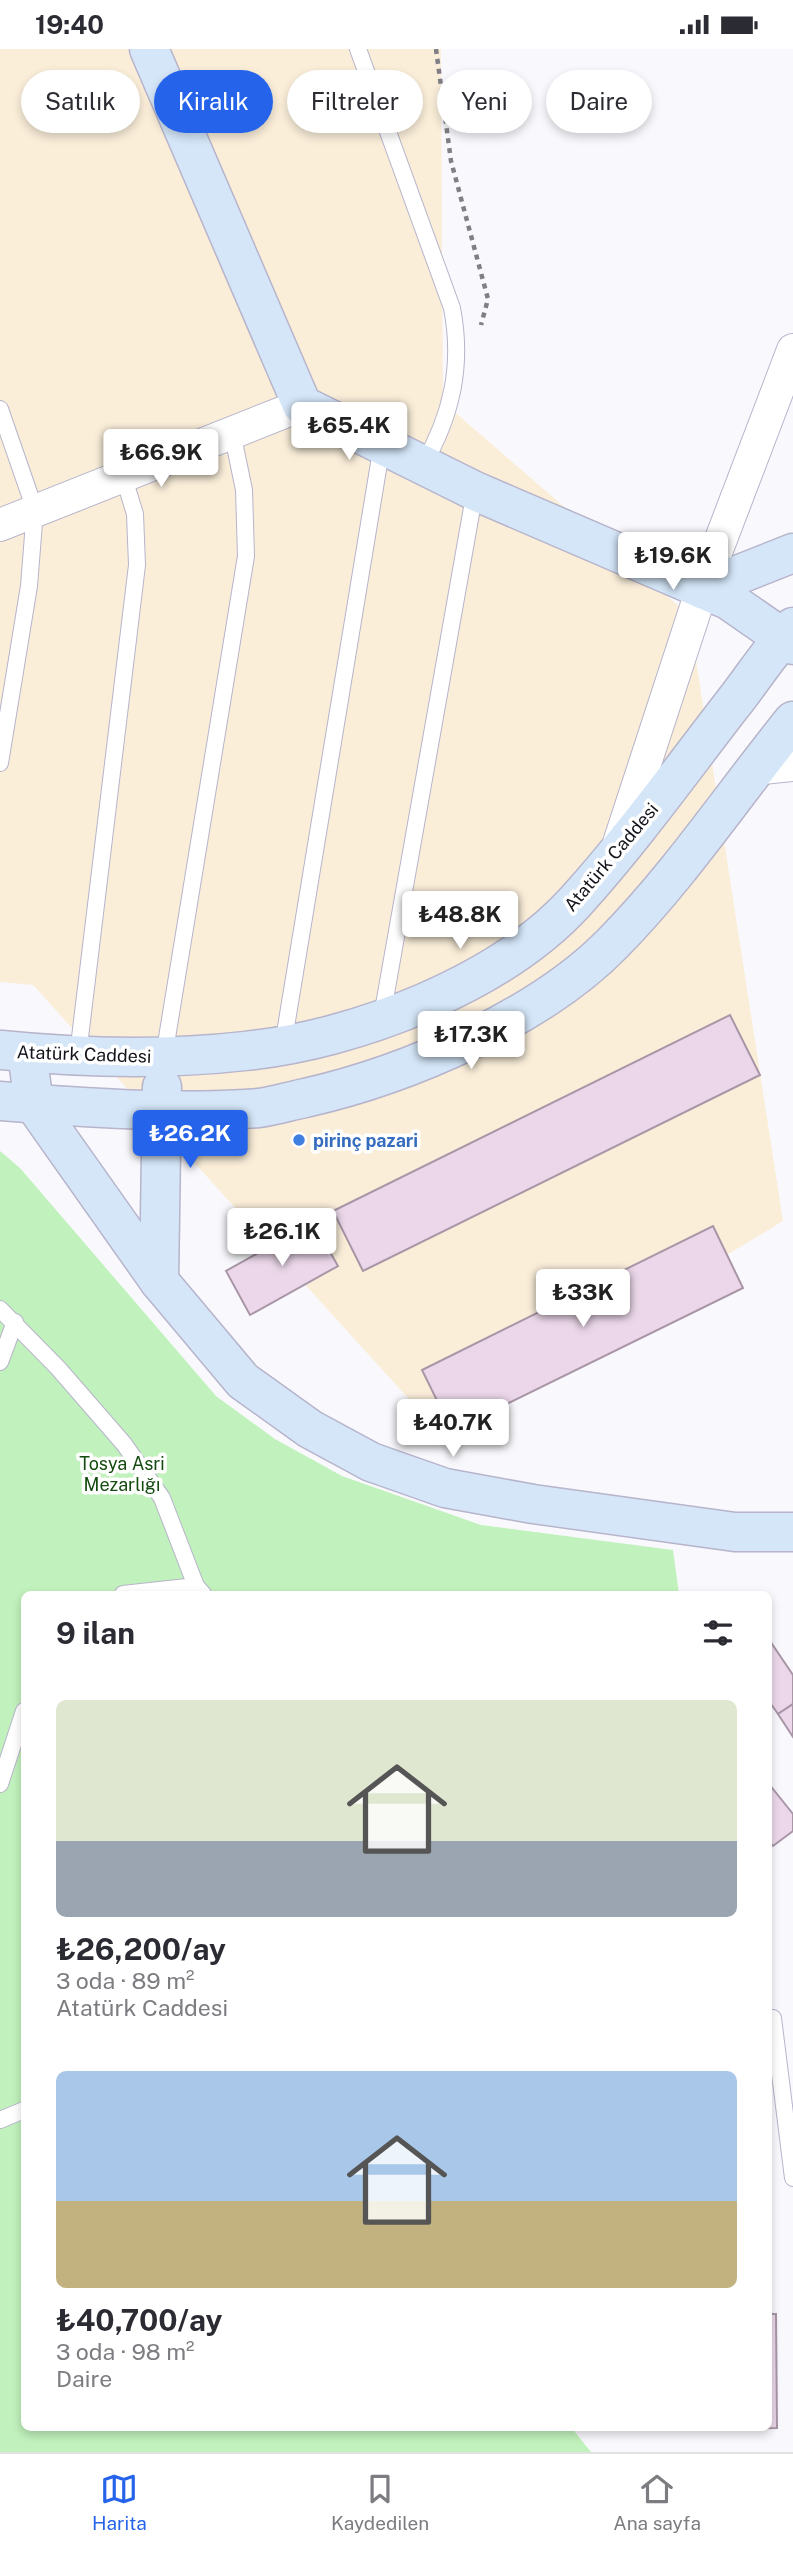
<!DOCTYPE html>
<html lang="tr">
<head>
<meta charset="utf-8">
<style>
	body { margin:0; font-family:"Public Sans",sans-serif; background:#f7f7f7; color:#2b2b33; height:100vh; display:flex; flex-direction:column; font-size:26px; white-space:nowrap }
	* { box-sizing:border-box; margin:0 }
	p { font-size:23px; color:#7c7c81 }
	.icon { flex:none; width:38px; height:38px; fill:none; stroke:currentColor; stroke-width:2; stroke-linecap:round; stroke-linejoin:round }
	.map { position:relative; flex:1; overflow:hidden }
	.details { position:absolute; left:21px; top:1542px; width:751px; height:840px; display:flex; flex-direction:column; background:#fff; border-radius:10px; box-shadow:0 4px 10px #0003 }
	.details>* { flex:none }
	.hud { position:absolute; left:21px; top:21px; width:752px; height:63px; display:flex; gap:14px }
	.price { position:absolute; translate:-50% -60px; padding:0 16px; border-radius:7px; background:#fff; color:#222; font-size:23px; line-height:46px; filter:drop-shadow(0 2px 4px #0008) }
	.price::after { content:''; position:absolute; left:50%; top:42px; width:21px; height:16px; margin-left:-10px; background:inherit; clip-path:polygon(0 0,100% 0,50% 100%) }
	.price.selected { background:#2563eb; color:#fff }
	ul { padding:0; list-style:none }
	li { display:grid; align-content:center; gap:14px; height:371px; padding:0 35px }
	li span { display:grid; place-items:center; height:217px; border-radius:10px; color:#555 }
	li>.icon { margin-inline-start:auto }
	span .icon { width:126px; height:126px; fill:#fffc; stroke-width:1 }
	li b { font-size:30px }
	h2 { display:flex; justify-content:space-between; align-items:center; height:84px; padding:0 35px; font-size:30px }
	.pill { padding:0 24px; border-radius:32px; background:#fff; box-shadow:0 4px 10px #0003; font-size:24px; line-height:63px }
	.pill.selected { background:#2563eb; color:#fff }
	.status { display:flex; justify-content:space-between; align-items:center; height:49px; padding:0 35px; background:#fff; direction:ltr }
	.status svg { height:19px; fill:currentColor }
	.tabs { display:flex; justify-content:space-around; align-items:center; height:98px; border-top:2px solid #e1e1e2; background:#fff; font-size:19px; color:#7c7c81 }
	.tabs a { display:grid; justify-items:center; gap:4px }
	.tabs .selected { color:#2563eb }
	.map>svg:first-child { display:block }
	.industrial { fill:#faeed9 }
	.green { fill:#c1f1bc }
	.building { fill:#ebd7e9; stroke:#a896a7; stroke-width:2 }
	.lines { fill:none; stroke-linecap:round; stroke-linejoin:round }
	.lane-casing { stroke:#b7b4cb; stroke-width:18 }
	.street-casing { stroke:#b7b4cb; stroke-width:34 }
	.secondary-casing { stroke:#b7b4cb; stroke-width:41 }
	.path { stroke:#807f85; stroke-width:4.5; stroke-dasharray:5 5; stroke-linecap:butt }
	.lane { stroke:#fff; stroke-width:16 }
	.street { stroke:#fff; stroke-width:32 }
	.secondary { stroke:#d4e6f8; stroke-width:38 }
	.shop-dot { fill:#3f7fe0; stroke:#fff; stroke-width:2.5 }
	.labels { text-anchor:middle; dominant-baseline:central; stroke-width:7; stroke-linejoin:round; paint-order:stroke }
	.street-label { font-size:18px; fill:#14131b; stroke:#fff }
	.shop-label { font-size:18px; font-weight:bold; fill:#366cbe; stroke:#fff; text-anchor:start }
	.park-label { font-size:18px; fill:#144b10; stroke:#fff }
</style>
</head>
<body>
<div class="status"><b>19:40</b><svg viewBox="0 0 49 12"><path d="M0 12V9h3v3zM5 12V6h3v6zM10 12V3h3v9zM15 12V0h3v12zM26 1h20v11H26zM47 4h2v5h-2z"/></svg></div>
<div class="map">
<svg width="793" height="2403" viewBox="0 0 793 2403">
	<rect width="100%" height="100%" fill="#f9f9fd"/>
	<polygon class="industrial" points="0,0 441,0 443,353 689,566 783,1172 437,1381 33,936 0,933"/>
	<polygon class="green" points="0,1102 20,1119 216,1347 275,1390 342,1427 481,1476 673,1501 679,1545 24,1545 24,2378 571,2378 591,2403 0,2403"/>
	<g class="building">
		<polygon points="730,966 760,1026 363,1222 333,1162"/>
		<polygon points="313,1173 338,1217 250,1266 226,1222"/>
		<polygon points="713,1177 743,1239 452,1382 422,1321"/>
		<polygon points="768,1589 793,1626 793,1655 778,1665 768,1651"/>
		<polygon points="793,1655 793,1688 778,1665"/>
		<polygon points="769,1735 793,1765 793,1782 773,1797 768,1791"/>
		<polygon points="768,2265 776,2265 777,2379 707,2380 768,2378"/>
	</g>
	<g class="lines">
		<defs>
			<g id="lane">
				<path d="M358,0L452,259C463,316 452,366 423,416"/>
				<polyline points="0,360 35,461 29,537 0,714"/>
				<polyline points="382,967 475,442"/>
				<polyline points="283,996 382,396"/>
				<polyline points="78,1005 137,516 135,465 123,426"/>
				<polyline points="164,1007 246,507 244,441 232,383"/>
				<polyline points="0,1260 58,1319 124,1395 162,1449 196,1537 203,1545"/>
				<polyline points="0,1313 15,1273"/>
				<polyline points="123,1545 196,1537"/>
				<polyline points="0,1735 24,1662"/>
				<polyline points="773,1969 793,2129"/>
				<polyline points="0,2071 24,2061"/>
			</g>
			<g id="street">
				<polyline points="0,476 302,356"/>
				<polyline points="754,720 793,716"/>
				<polyline points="619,794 702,540 793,301"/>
			</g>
			<g id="secondary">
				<polyline points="149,0 302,356 475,442 728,551 793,596"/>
				<polyline points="702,540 793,504"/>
				<path d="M1,1001C81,1009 165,1011 245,1002C355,991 501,935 576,852C632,790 680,723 731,657C752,631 770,601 793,578"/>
				<polyline points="27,1004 34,1055 159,1232 243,1332 310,1380 371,1413 445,1439 533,1455 735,1483 793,1483"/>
				<path d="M0,1052C85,1059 173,1065 259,1059C274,1057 290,1052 305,1049C407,1026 540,969 613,894C680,826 733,746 793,672"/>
				<polyline points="159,1232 162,1038"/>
			</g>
		</defs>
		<use href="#lane" class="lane-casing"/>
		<use href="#street" class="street-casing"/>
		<use href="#secondary" class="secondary-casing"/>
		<polyline class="path" points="436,0 451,112 488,250 481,276"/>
		<use href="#lane" class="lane"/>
		<use href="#street" class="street"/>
		<use href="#secondary" class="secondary"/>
	</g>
	<circle class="shop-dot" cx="299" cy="1091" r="7"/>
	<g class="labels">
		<g class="street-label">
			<text transform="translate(611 808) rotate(-50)">Atatürk Caddesi</text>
			<text transform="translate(84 1005) rotate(2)">Atatürk Caddesi</text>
		</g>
		<g class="shop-label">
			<text x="313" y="1091">pirinç pazari</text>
		</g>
		<g class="park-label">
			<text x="122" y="1414">Tosya Asri<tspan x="122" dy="21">Mezarlığı</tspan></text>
		</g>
	</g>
</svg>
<b class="price" style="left:349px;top:413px">₺65.4K</b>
<b class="price" style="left:161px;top:440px">₺66.9K</b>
<b class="price" style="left:673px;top:543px">₺19.6K</b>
<b class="price" style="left:460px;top:902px">₺48.8K</b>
<b class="price" style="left:471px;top:1022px">₺17.3K</b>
<b class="price selected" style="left:190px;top:1121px">₺26.2K</b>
<b class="price" style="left:282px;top:1219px">₺26.1K</b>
<b class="price" style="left:583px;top:1280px">₺33K</b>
<b class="price" style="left:453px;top:1410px">₺40.7K</b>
<div class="hud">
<a class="pill">Satılık</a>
<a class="pill selected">Kiralık</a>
<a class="pill">Filtreler</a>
<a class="pill">Yeni</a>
<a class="pill">Daire</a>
</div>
<section class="details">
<h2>9 ilan<svg class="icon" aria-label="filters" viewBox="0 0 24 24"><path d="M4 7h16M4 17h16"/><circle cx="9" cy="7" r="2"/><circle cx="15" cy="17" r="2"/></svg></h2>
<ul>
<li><span style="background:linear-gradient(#dfe7d0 65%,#9aa5b1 0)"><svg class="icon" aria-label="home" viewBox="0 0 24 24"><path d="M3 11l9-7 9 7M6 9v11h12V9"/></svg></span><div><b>₺26,200/ay</b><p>3 oda · 89 m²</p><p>Atatürk Caddesi</p></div></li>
<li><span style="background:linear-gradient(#a9c7e8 60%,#c2b280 0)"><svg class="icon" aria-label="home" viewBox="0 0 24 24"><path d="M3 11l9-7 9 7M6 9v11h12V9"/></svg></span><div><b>₺40,700/ay</b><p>3 oda · 98 m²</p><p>Daire</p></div></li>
</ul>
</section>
</div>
<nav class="tabs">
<a class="selected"><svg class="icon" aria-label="map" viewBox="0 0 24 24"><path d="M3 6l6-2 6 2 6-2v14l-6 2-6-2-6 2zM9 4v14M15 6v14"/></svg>Harita</a>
<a><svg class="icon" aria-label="saved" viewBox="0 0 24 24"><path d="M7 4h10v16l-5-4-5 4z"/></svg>Kaydedilen</a>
<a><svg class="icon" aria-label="home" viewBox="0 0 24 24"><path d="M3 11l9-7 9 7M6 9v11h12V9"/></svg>Ana sayfa</a>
</nav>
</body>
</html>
